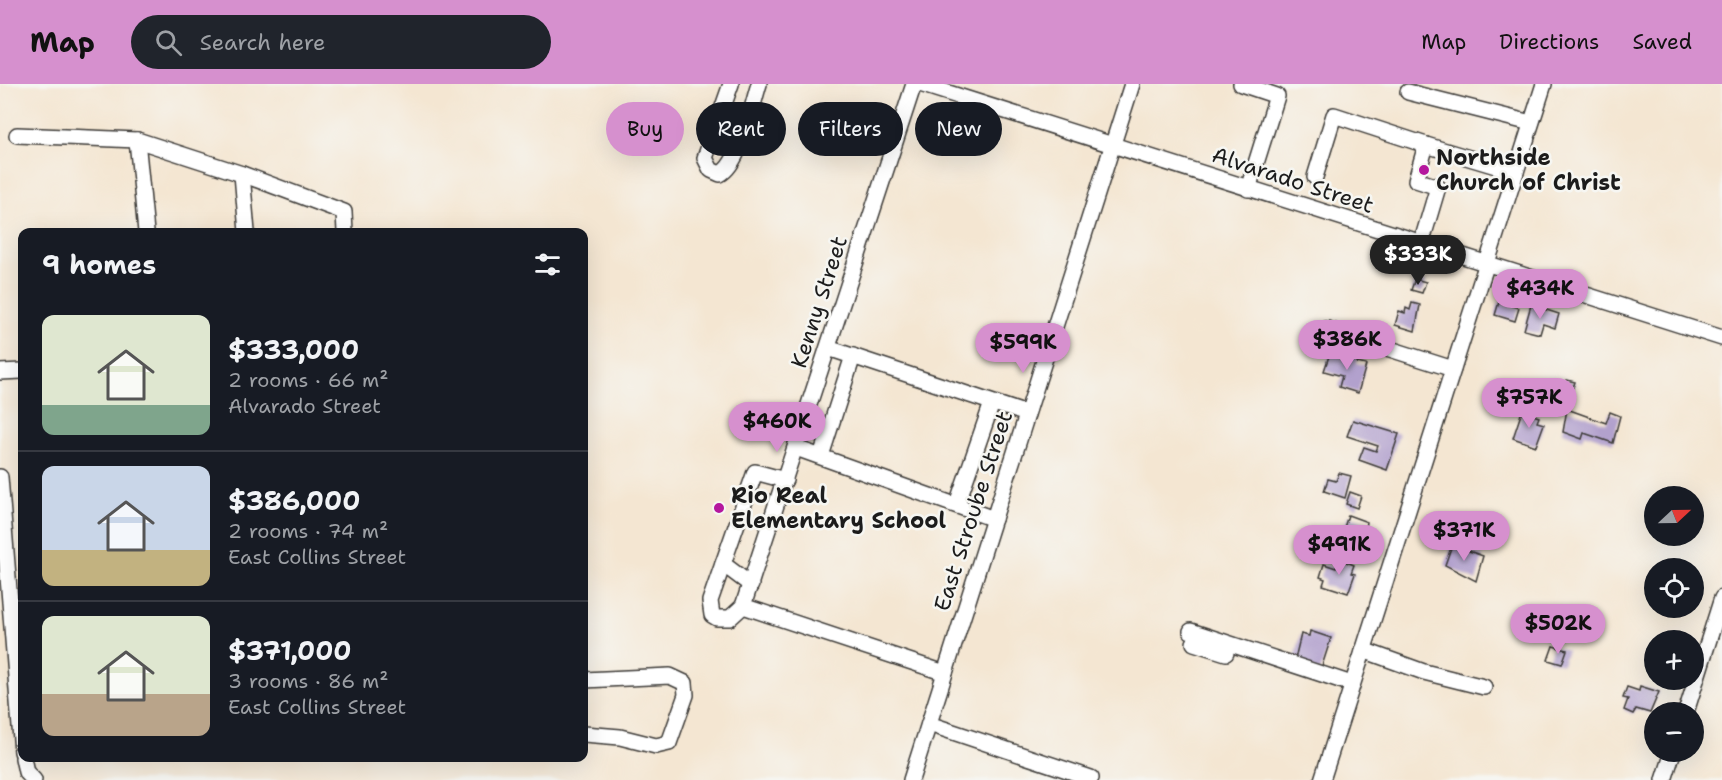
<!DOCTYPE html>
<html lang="en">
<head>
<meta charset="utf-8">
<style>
	body { margin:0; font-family:"Shantell Sans",sans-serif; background:#20242c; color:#f1f3f6; height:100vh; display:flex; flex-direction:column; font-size:22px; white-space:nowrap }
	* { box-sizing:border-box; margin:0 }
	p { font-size:20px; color:#9ea1a6 }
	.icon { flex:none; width:33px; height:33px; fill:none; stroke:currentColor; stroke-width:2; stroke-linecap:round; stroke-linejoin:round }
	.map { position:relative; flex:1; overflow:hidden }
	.details { position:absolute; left:18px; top:144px; width:570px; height:534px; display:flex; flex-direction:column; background:#171b24; border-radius:12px; box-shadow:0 6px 24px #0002 }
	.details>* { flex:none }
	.banner { position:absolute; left:606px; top:18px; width:570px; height:54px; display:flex; gap:12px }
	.needle { width:39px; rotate:68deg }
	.tools { position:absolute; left:1644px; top:402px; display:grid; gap:12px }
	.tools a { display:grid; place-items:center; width:60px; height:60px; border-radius:50%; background:#171b24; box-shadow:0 6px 24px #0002; font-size:30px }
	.price { position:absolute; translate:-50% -51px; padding:0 14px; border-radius:21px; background:#d690ce; color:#111; font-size:20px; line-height:39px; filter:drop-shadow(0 2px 3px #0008) }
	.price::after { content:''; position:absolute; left:50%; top:36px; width:18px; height:14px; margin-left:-9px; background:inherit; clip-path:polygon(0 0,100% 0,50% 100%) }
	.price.current { background:#222; color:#fff }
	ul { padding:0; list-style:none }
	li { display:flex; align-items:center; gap:18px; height:150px; padding:0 24px }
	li+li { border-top:2px solid #363941 }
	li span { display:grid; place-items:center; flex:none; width:168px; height:120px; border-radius:12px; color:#555 }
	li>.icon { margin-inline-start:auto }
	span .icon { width:72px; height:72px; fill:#fffc; stroke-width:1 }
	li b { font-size:26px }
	h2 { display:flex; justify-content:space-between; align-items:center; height:72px; padding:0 24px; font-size:26px }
	.chip { padding:0 21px; border-radius:27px; background:#171b24; box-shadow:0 6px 24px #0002; font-size:21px; line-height:54px }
	.chip.current { background:#d690ce; color:#111 }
	header { display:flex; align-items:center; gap:36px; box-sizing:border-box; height:84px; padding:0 30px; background:#d690ce; color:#111 }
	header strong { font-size:28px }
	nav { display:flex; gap:33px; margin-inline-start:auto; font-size:21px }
	.search { width:420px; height:54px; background:#20242c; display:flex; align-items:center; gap:15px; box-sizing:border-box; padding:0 21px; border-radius:33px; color:#9ea1a6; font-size:22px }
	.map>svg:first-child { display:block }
	.building { fill:#b2a1cd }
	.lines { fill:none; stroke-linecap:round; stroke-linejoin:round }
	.minor-casing { stroke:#3c3a37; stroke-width:18 }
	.minor { stroke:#fff; stroke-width:15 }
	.poi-dot { fill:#b5179e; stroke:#f6f6f2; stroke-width:2 }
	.labels { text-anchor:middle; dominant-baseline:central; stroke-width:5; stroke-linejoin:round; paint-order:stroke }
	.poi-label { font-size:22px; font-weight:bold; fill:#1c1c1c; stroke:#f6f6f2; text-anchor:start }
	.street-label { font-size:22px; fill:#1c1c1c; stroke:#f6f6f2 }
</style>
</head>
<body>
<header>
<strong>Map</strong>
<div class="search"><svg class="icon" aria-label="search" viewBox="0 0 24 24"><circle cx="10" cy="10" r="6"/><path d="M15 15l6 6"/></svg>Search here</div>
<nav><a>Map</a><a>Directions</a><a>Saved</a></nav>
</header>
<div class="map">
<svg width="1722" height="696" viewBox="0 0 1722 696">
	<rect width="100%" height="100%" fill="#f6f6f2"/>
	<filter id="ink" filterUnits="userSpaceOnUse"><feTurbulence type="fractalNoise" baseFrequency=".0167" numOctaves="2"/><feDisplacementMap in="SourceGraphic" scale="12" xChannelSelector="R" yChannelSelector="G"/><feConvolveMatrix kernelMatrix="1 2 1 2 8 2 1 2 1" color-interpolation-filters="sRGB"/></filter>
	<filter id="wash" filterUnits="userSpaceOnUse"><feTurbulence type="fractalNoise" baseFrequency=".008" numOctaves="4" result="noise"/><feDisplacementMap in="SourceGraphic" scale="24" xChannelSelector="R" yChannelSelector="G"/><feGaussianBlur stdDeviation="1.35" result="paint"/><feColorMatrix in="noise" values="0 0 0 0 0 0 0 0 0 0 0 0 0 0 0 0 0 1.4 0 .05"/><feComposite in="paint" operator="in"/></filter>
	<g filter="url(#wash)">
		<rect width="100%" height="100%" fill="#f4e6d2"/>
		<g id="blocks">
			<g class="building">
				<polygon points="1415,195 1426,198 1422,209 1411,206"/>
				<polygon points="1499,218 1519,224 1515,237 1495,231"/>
				<polygon points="1412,219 1420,221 1415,247 1395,241 1399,227 1405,229 1406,224 1410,226"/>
				<polygon points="1531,221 1559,230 1555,244 1543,240 1540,250 1524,246"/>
				<polygon points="1348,268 1359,272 1357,279 1366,281 1358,309 1339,303 1342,292 1324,287 1330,269 1346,274"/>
				<polygon points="1567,296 1575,298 1571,309 1563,307"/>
				<polygon points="1520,299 1540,305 1536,318 1516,312"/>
				<polygon points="1544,306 1564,313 1560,326 1540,320"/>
				<polygon points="1567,325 1606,339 1610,328 1620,332 1613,359 1584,349 1582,355 1563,348"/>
				<polygon points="1522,327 1539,333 1537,338 1544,340 1536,362 1513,354"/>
				<polygon points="1353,336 1399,350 1387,386 1359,376 1364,363 1376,367 1378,362 1347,352"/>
				<polygon points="1339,389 1351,392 1345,414 1324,407 1328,395 1336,397"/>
				<polygon points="1350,408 1361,412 1357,424 1346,420"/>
				<polygon points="1348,431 1367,438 1366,443 1370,445 1364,457 1342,450"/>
				<polygon points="1452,461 1483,472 1476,497 1445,481"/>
				<polygon points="1339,475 1354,481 1351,489 1355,490 1348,509 1323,501 1325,495 1320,493 1324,480 1336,484"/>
				<polygon points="1310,547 1331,554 1320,588 1294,579 1301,550 1309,552"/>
				<polygon points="1553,562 1567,566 1562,580 1548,576"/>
				<polygon points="1640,602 1659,608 1650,629 1636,625 1633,630 1624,626 1628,615 1623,614 1627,603 1639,607"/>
			</g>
		</g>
	</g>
	<g filter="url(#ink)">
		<use href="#blocks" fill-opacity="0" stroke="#3c3a37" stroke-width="1.5"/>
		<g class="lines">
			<defs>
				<g id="minor">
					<path d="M731,0L705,74L711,86L720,90C740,80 752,22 759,0"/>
					<polyline points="914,0 743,522 945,589"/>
					<polyline points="920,0 1722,254"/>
					<polyline points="1241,0 1277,12 1248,105"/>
					<polyline points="1408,8 1531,39"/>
					<polyline points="17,51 137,56 242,90 344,128 345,148"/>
					<polyline points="137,56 146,148"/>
					<polyline points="242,90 247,148"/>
					<polyline points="1315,93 1334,31 1426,61"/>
					<polyline points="1421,160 1438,103 1416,96 1426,61 1516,88"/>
					<polyline points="1327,245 1453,285"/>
					<polyline points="828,264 1027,330"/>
					<polyline points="0,288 22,287"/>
					<polyline points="796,364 994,435"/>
					<polyline points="821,372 853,272"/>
					<polyline points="0,393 22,668"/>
					<polyline points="957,420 992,319"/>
					<polyline points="723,480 751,501"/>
					<polyline points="743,522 730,534 717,534 712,531 710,517 755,388 785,396"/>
					<polyline points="1191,547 1352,600"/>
					<polyline points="1194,559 1226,569"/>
					<polyline points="1363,566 1424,588 1484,603"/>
					<polyline points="584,596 670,592 685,599 686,611 669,659 656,662 620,653 584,650"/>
					<polyline points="1686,628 1722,514"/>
					<polyline points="929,640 1091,694"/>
					<polyline points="23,674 26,688 34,696"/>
					<polyline points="911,696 1132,0"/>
					<polyline points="1322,696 1544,0"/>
					<polyline points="1664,696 1673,668"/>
				</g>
			</defs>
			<use href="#minor" class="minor-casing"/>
			<use href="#minor" class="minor"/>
		</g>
	</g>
	<g class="poi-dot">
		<circle cx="1424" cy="86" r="6"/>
		<circle cx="719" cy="424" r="6"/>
	</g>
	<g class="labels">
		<g class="poi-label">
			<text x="1436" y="73">Northside<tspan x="1436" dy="25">Church of Christ</tspan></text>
			<text x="731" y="411">Rio Real<tspan x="731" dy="25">Elementary School</tspan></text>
		</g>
		<g class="street-label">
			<text transform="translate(1293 96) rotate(18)">Alvarado Street</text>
			<text transform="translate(819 218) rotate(-72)">Kenny Street</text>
			<text transform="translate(973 427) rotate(-72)">East Stroube Street</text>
		</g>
	</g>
</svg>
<div class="tools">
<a><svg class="needle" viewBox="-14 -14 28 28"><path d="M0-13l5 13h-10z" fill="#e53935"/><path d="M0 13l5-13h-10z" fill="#9ea1a6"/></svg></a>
<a><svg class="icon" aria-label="locate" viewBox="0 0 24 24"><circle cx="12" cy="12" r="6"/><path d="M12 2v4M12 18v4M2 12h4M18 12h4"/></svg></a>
<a>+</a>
<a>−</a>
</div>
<b class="price current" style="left:1418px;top:202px">$333K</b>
<b class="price" style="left:1540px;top:236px">$434K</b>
<b class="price" style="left:1347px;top:287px">$386K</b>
<b class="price" style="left:1023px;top:290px">$599K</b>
<b class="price" style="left:1529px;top:345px">$757K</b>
<b class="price" style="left:777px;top:369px">$460K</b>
<b class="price" style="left:1464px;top:478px">$371K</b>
<b class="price" style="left:1339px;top:492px">$491K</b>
<b class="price" style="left:1558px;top:571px">$502K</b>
<div class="banner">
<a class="chip current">Buy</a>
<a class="chip">Rent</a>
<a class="chip">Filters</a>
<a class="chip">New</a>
</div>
<section class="details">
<h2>9 homes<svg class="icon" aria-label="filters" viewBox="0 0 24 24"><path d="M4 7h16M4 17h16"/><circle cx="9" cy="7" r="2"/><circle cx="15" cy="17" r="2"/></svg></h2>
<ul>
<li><span style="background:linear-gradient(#dfe7d0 75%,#7fa58c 0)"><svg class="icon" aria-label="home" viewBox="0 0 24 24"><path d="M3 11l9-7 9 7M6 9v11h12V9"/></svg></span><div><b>$333,000</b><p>2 rooms · 66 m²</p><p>Alvarado Street</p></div></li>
<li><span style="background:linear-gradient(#c9d6e8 70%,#c2b280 0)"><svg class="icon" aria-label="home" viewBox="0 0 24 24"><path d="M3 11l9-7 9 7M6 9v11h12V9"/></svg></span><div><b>$386,000</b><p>2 rooms · 74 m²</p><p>East Collins Street</p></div></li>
<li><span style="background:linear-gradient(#dfe7d0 65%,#b9a48a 0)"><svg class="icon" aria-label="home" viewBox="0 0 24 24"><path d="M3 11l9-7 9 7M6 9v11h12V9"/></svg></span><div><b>$371,000</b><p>3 rooms · 86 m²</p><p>East Collins Street</p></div></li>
</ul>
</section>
</div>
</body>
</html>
